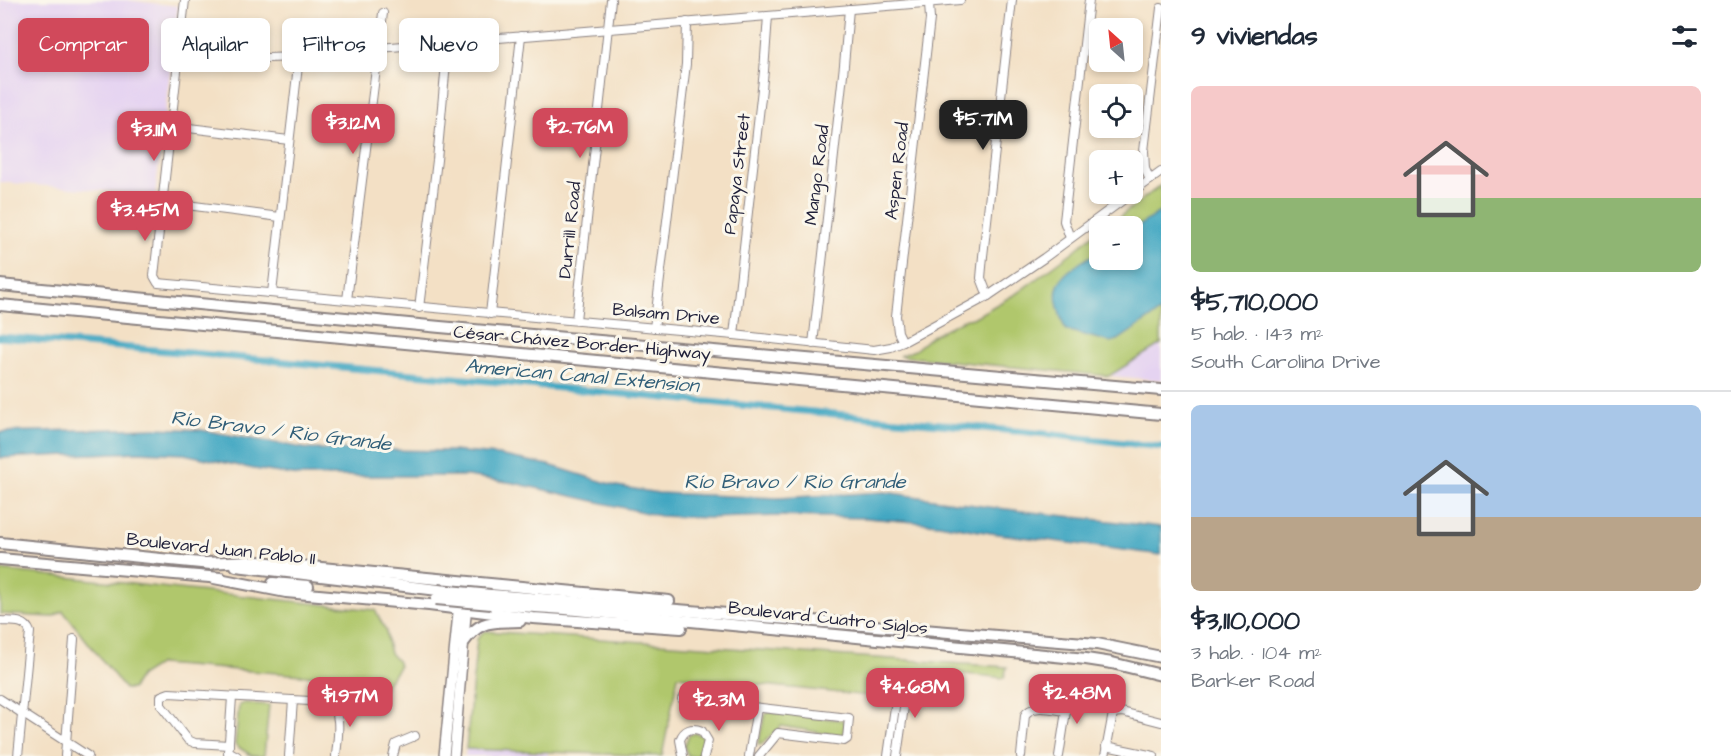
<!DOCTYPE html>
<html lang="es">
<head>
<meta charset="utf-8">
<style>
	body { margin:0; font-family:"Architects Daughter",sans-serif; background:#f6f6f7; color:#1f2937; height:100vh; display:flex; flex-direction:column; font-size:22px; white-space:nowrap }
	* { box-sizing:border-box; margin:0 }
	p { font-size:20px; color:#747a83 }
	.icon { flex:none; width:33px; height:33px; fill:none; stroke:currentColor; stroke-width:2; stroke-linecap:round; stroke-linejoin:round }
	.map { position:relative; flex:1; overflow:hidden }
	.drawer { display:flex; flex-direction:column; background:#fff; width:570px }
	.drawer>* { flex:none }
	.top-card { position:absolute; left:18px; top:18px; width:570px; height:54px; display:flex; gap:12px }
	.needle { width:39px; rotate:333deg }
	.tools { position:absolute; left:1089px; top:18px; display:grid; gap:12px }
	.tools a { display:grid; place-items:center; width:54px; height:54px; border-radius:9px; background:#fff; box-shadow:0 3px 9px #0003; font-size:30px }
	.price { position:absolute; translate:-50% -51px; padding:0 14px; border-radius:12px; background:#d1495b; color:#fff; font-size:20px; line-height:39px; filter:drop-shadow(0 2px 3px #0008) }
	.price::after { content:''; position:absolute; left:50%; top:36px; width:18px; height:14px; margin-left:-9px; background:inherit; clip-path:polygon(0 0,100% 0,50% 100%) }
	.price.active { background:#222; color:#fff }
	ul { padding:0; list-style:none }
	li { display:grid; align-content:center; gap:12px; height:318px; padding:0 30px }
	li+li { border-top:2px solid #e0e1e3 }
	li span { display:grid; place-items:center; height:186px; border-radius:9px; color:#555 }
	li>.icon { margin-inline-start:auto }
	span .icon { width:108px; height:108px; fill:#fffc; stroke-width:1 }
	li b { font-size:26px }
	h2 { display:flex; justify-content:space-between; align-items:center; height:72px; padding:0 30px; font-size:26px }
	.tag { padding:0 21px; border-radius:9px; background:#fff; box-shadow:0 3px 9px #0003; font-size:21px; line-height:54px }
	.tag.active { background:#d1495b; color:#fff }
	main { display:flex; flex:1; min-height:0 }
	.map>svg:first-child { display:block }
	.built { fill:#e5d3f1 }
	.green { fill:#b0c76c; stroke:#697454; stroke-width:1.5 }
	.water { fill:#42a7c2; stroke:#32647e; stroke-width:1.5 }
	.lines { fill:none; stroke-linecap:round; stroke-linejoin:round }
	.canal { stroke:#42a7c2; stroke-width:7 }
	.minor-casing { stroke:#8a8180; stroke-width:10 }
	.major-casing { stroke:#8a8180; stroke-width:12 }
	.highway-casing { stroke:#8a8180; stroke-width:14 }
	.minor { stroke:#fff; stroke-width:8 }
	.major { stroke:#fff; stroke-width:9 }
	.highway { stroke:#fff; stroke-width:10 }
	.highway-bridge-casing { stroke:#8a8180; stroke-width:14; stroke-linecap:butt }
	.highway-bridge { stroke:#fff; stroke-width:10 }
	.labels { text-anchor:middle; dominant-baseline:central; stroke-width:6; stroke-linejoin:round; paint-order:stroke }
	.street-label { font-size:18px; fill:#22223b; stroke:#fbf7ec }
	.water-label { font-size:20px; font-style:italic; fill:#305e78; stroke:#fbf7ec }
</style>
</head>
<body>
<main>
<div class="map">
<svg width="1161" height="756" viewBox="0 0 1161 756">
	<rect width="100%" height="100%" fill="#fbf7ec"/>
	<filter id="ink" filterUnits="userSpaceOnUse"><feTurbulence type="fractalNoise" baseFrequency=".0167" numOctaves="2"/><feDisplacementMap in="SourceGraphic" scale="12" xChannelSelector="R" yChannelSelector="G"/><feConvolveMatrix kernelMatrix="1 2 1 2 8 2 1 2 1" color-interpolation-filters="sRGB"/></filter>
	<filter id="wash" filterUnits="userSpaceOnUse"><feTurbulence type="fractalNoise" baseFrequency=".008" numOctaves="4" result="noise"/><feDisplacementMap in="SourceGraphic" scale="24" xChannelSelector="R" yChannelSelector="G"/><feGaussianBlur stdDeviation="1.35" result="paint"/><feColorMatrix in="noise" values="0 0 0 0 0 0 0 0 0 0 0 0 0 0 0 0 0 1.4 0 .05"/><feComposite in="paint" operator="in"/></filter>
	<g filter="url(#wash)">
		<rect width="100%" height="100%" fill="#f3e0c5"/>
		<g class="built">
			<polygon points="0,0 127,0 178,6 155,195 0,182"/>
			<polygon points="1161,344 1161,380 1109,376"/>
			<polygon points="466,749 548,753 548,756 465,756"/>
		</g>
		<g class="green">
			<polygon points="1161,185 1161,344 1109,376 899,356 915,350 933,335 963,320 973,318 1017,293 1074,251 1099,229 1100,260 1132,260 1132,226 1103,226 1118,218"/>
			<polygon points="0,570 375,610 386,631 388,646 390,653 398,662 399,667 375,700 367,703 344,678 159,664 140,676 132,689 125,689 63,611 52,617 0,614"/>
			<polygon points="484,631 1007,667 1004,678 926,670 924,694 880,688 878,697 678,676 662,756 466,749 477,639"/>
			<polygon points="244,703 269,705 264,756 252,756 235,745 239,705"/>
			<polygon points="769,712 842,720 845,722 844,734 841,736 781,726 761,745 758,744 765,715"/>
			<polygon points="695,733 701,735 706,741 696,756 688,756 684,746 689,735"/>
		</g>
		<g class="water">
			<path d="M1161,211V311L1118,340L1110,342L1066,330C1062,323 1060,315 1058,307C1049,275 1077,266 1099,251L1100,260H1132L1133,230Z"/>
			<polygon points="155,428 201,430 309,449 452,451 498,455 549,465 617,486 658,493 778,498 885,492 989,507 1161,527 1161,555 991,533 939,524 866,518 781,516 708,518 660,516 514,483 467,476 299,476 254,469 184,454 138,452 0,458 0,432"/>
		</g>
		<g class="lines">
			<polyline class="canal" points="0,337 202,354 1046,434 1161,447"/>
		</g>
	</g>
	<g filter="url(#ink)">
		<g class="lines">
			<defs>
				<g id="minor">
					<polyline points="185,0 154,276 158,283 734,335 874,350 891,347 903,342 988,296 1044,258 1131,194"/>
					<polyline points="180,48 233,55 266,58 299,57 379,48 960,0"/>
					<polyline points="172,126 289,140"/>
					<polyline points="1150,180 1145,169 1144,151 1161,8"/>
					<polyline points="1132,193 1161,172"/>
					<polyline points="163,202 280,217"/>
					<polyline points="1070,238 1064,221 1089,0"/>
					<polyline points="272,293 299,57"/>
					<polyline points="988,296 981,278 983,256 1012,0"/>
					<polyline points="347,300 383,13"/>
					<polyline points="419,308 437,160 448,42"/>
					<polyline points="490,314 521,36"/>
					<polyline points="576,320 611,0"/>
					<polyline points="654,328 686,64 687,22"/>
					<polyline points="734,335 764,71 768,16"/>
					<polyline points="903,342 898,332 896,316 930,19 929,3"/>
					<polyline points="813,344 844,65 849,9"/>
					<path d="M0,621C12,622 25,619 30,632L18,756"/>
					<polyline points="0,699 88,756"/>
					<polyline points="682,699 849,718 847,739 844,741 778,733 759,756"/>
					<path d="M229,745L195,743L188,740L161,705V696L169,693L328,702C344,711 337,741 336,756"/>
					<polyline points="1106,746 1154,756"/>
					<polyline points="228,751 237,756"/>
					<polyline points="65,756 74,639"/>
					<polyline points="228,756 232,697"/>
					<polyline points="289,756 293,700"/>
					<polyline points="393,756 396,744 415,736"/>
					<path d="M683,756L680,740C684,729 692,727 702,731L708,741L704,756"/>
					<polyline points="749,756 757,708"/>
					<polyline points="888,756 896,700 901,695 905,700 897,756"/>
					<path d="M1021,756L1025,715C1032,703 1054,710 1067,711"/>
					<polyline points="1059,756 1069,692"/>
					<polyline points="1105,756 1113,713 1122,712 1161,722"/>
				</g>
				<g id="major">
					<polyline points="444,756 459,603"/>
					<polyline points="454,756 467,603"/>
				</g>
				<g id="highway">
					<polyline points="0,285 440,327 1161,390"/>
					<polyline points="0,305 1161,414"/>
					<polyline points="0,543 211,564"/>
					<polyline points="0,559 221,578"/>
					<polyline points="206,563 248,561 669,601"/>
					<polyline points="236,566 438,590"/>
					<polyline points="214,578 286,592 429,605 533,618 681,628"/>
					<polyline points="273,583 308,586"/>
					<polyline points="491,595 1097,644 1161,657"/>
					<polyline points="491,604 566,609 1086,659 1112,663 1161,675"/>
					<path d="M463,643C481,618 492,623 520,621"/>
				</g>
			</defs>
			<use href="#minor" class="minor-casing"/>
			<use href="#major" class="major-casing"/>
			<use href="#highway" class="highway-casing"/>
			<use href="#minor" class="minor"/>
			<use href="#major" class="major"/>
			<use href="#highway" class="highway"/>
			<defs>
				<g id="highway-bridge">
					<polyline points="438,590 491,595"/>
					<polyline points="436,599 491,604"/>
				</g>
			</defs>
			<use href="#highway-bridge" class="highway-bridge-casing"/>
			<use href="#highway-bridge" class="highway-bridge"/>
		</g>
	</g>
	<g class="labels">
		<g class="street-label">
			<text transform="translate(897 171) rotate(-83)">Aspen Road</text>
			<text transform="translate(737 174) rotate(-83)">Papaya Street</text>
			<text transform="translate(817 175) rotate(-83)">Mango Road</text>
			<text transform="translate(570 230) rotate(-84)">Durrill Road</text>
			<text transform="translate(666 314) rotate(5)">Balsam Drive</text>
			<text transform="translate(582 343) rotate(5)">César Chávez Border Highway</text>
			<text transform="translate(221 549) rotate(6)">Boulevard Juan Pablo II</text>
			<text transform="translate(828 618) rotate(6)">Boulevard Cuatro Siglos</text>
		</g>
		<g class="water-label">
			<text transform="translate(582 376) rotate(5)">American Canal Extension</text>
			<text transform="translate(281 431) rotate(7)">Río Bravo / Rio Grande</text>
			<text x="795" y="482">Río Bravo / Rio Grande</text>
		</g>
	</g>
</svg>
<div class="tools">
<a><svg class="needle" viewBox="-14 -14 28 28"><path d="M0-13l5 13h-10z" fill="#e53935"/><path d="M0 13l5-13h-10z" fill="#747a83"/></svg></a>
<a><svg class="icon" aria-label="locate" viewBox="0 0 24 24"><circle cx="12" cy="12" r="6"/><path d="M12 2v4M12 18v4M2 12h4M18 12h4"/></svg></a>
<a>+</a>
<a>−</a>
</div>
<b class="price active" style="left:983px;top:151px">$5.71M</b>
<b class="price" style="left:353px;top:155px">$3.12M</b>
<b class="price" style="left:580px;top:159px">$2.76M</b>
<b class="price" style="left:154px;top:162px">$3.11M</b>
<b class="price" style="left:145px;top:242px">$3.45M</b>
<b class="price" style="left:915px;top:719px">$4.68M</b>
<b class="price" style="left:1077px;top:725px">$2.48M</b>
<b class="price" style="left:350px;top:728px">$1.97M</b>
<b class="price" style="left:719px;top:732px">$2.3M</b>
<div class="top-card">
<a class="tag active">Comprar</a>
<a class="tag">Alquilar</a>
<a class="tag">Filtros</a>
<a class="tag">Nuevo</a>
</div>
</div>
<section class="drawer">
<h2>9 viviendas<svg class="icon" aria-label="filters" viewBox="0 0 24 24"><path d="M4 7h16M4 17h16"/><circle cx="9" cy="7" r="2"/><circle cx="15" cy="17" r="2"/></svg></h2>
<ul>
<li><span style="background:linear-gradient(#f6c9c9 60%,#8fb573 0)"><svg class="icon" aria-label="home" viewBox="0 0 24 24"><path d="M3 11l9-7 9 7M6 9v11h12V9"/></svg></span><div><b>$5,710,000</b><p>5 hab. · 143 m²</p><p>South Carolina Drive</p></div></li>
<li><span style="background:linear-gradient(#a9c7e8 60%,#b9a48a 0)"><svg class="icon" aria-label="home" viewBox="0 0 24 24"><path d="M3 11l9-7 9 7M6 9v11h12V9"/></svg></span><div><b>$3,110,000</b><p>3 hab. · 104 m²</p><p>Barker Road</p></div></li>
</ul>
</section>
</main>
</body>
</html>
